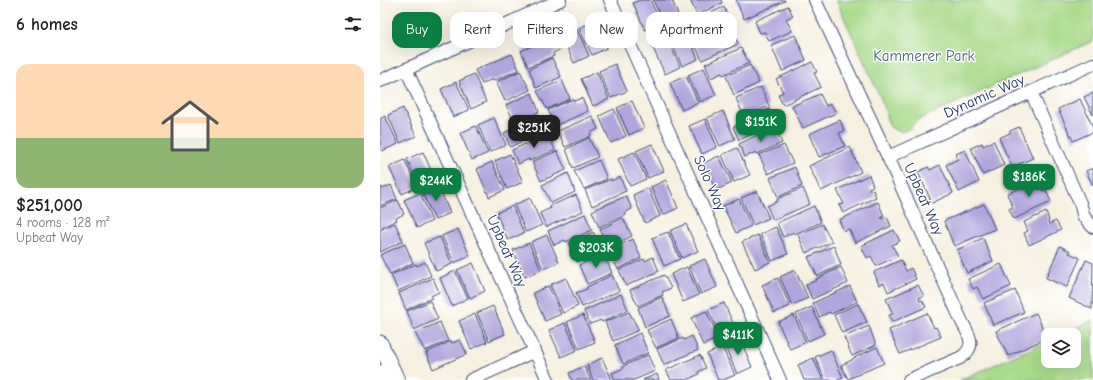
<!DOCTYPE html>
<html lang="en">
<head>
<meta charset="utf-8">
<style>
	body { margin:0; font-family:"Comic Neue",sans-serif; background:#f2f2f2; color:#222; height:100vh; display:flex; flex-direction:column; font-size:15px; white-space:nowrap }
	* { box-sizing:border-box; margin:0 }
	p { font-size:13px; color:#767676 }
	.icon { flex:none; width:22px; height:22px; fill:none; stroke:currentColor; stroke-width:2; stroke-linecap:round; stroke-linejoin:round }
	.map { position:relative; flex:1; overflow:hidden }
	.sheet { display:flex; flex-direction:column; background:#fff; width:380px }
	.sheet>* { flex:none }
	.top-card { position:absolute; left:12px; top:12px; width:380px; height:36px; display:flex; gap:8px }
	.controls { position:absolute; left:661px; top:328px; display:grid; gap:8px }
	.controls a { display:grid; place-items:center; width:40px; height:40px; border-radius:8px; background:#fff; box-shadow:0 4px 16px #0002; font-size:20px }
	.price { position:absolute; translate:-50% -34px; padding:0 9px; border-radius:8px; background:#0b8043; color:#fff; font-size:13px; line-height:26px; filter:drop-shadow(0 1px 2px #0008) }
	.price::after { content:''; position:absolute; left:50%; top:24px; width:12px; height:9px; margin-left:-6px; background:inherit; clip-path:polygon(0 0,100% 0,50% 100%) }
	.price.selected { background:#222; color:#fff }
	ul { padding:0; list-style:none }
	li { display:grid; align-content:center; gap:8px; height:212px; padding:0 16px }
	li span { display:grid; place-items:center; height:124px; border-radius:12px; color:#555 }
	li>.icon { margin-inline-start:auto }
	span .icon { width:72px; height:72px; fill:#fffc; stroke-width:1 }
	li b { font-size:17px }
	h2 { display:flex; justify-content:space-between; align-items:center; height:48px; padding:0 16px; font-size:17px }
	.pill { padding:0 14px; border-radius:12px; background:#fff; box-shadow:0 4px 16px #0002; font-size:14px; line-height:36px }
	.pill.selected { background:#0b8043; color:#fff }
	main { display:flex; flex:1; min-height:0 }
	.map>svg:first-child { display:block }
	.green { fill:#a7da89; stroke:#618474 }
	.building { fill:#b0a5dc }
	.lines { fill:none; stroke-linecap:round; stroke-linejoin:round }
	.minor-casing { stroke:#3c4c72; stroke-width:14 }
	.tertiary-casing { stroke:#3c4c72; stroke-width:17 }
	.minor { stroke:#fff; stroke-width:12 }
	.tertiary { stroke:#fff; stroke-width:15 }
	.labels { text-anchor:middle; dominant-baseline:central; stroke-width:3; stroke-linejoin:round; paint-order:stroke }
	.park-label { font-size:15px; fill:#45626b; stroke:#fff }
	.street-label { font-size:15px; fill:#1b2f5e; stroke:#fff }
</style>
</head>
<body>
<main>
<section class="sheet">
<h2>6 homes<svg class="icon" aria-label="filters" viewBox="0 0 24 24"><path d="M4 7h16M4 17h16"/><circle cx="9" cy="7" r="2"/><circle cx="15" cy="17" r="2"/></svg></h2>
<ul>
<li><span style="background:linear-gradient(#ffd9b3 60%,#8fb573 0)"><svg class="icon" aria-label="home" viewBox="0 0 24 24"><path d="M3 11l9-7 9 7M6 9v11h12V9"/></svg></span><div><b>$251,000</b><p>4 rooms · 128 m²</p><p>Upbeat Way</p></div></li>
</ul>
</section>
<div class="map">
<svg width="713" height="380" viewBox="0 0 713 380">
	<rect width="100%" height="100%" fill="#fff"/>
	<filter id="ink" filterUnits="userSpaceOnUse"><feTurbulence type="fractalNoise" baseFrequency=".025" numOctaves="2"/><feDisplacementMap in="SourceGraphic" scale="8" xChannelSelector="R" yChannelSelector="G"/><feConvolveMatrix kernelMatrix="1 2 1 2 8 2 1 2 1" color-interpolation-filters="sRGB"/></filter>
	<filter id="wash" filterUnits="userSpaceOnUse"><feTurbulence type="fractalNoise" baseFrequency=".012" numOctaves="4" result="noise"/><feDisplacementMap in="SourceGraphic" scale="16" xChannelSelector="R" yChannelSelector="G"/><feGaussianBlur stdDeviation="0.9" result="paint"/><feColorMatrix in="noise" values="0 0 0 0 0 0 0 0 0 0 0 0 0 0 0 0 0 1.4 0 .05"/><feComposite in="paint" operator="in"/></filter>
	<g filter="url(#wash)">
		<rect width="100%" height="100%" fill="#f6f0e0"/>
		<g class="green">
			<path d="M456,0H713V41L536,121C534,124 530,128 527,130C524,131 521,132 518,131C507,129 506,117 505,108Z"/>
			<polygon points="713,320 713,380 580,380 668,341 668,361 694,361 694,335 680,335"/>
		</g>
		<g id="blocks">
			<g class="building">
				<polygon points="260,0 270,0 281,23 265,30 253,3"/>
				<polygon points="273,0 292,0 298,15 283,22"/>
				<polygon points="310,0 341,0 342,3 317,15"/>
				<polygon points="356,0 405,0 405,1 364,19"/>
				<polygon points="408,6 413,16 406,19 412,31 389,41 385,32 380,33 375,21"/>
				<polygon points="344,7 351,26 327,37 319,18"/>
				<polygon points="215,21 227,48 212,55 199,28"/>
				<polygon points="197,29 209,56 194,63 182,36"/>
				<polygon points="352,29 358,44 322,60 316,47 327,42 326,40"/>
				<polygon points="306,31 318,59 302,66 290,39"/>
				<polygon points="415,35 426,60 402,71 391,45"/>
				<polygon points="175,36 181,49 173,53 174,56 148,67 141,51"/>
				<polygon points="288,39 300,67 285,74 272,46"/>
				<polygon points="361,48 369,63 343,75 342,73 331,78 325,64"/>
				<polygon points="132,54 139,70 113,81 112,79 102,84 95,70"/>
				<polygon points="172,58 181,77 156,88 149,69"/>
				<polygon points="432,62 437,72 434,73 441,87 403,105 398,95 403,92 396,79"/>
				<polygon points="235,64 247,91 231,98 219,71"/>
				<polygon points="370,65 379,83 354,95 346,76"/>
				<polygon points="324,68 336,95 320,102 308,75"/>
				<polygon points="140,71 150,90 125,101 116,82"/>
				<polygon points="217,72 229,99 213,106 201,79"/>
				<polygon points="94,74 106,102 91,109 79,81"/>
				<polygon points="306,76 318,103 302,110 290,83"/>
				<polygon points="182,80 190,99 167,109 157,91"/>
				<polygon points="76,82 89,110 73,117 61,89"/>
				<polygon points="381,87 389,106 364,117 356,98"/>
				<polygon points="152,93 159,112 135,123 126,105"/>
				<polygon points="713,93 713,115 704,97"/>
				<polygon points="440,94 446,106 451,104 456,113 423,128 412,106"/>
				<polygon points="202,98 208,111 175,126 168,110 193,99 194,101"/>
				<polygon points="700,99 713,127 713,132 693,141 678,109"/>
				<polygon points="252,101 264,128 249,135 237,108"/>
				<polygon points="23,108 36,136 20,143 8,115"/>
				<polygon points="234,109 246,136 231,143 219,116"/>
				<polygon points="389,109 396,124 359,140 353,127 364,122 364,120"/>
				<polygon points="343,111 355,139 340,146 327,118"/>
				<polygon points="159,115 166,130 130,147 124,133 135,128 134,126"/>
				<polygon points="5,116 18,144 2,151 0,147 0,119"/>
				<polygon points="212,116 218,129 210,133 211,136 185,147 178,131"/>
				<polygon points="114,118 126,145 110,152 98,125"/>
				<polygon points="325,119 337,147 322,154 309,126"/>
				<polygon points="460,120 464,131 459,133 465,146 439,157 429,134"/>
				<polygon points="96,126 108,153 92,160 80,133"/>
				<polygon points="395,127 402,143 377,154 376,152 365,157 359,144"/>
				<polygon points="639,127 653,158 632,167 619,138 630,133 630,131"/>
				<polygon points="168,134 175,150 149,161 149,159 138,164 132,150"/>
				<polygon points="209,138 218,157 193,168 186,149"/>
				<polygon points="614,141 624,165 603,175 591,148 602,143 603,146"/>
				<polygon points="272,144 284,171 268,178 256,151"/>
				<polygon points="404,145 413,163 388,174 379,155"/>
				<polygon points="470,147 481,172 441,191 429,166"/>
				<polygon points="357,148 370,175 354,182 342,155"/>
				<polygon points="585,150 599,182 579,192 566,165 578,159 576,154"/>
				<polygon points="177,151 186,170 161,181 152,162"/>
				<polygon points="43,152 55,179 39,186 27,159"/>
				<polygon points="254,152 266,179 250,186 238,159"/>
				<polygon points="130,154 143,182 127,189 115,161"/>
				<polygon points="339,156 352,183 336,190 324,163"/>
				<polygon points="25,160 37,187 22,194 9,167"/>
				<polygon points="219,160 227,179 204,189 194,171"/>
				<polygon points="112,162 125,190 109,197 97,169"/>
				<polygon points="560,165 573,193 552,203 538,172 548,167 550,170"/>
				<polygon points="415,167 422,186 398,197 390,178"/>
				<polygon points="713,168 713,186 706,171"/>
				<polygon points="188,173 195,192 171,203 162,185"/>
				<polygon points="489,175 493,186 489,188 491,191 493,190 496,197 463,213 459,205 464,204 457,190"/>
				<polygon points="240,177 246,191 212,206 205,190 231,179 231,181"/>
				<polygon points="663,177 667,185 661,188 663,191 666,190 671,202 634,219 629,209 633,207 627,194"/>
				<polygon points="286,180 298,208 283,215 271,187"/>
				<polygon points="11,185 17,199 0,206 0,188 2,187 2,189"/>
				<polygon points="58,185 70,213 55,220 42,192"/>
				<polygon points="268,188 280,216 265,223 253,195"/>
				<polygon points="423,188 430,204 393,220 387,206 398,201 397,199"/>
				<polygon points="377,191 389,218 373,225 361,198"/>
				<polygon points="40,193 52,221 37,228 24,200"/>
				<polygon points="196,195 203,211 166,227 160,213 171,208 170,206"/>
				<polygon points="246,196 252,209 244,213 245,215 219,227 212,211"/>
				<polygon points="150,198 162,225 146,232 134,205"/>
				<polygon points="359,199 371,226 356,233 343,206"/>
				<polygon points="18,200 24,214 16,218 17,220 0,228 0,208"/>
				<polygon points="498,202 504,216 501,217 502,219 507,217 511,226 475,243 469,229 464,231 459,220"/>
				<polygon points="604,204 615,229 574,246 564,221"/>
				<polygon points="132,206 144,233 128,240 116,213"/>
				<polygon points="434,206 441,222 415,234 414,232 403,237 397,223"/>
				<polygon points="666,212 669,220 668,221 669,224 676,221 681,230 649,245 644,233 648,231 644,222"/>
				<polygon points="205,214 212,230 186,242 185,240 174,245 168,231"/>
				<polygon points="243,218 252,236 227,248 220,229"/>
				<polygon points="15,223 23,241 0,252 0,230"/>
				<polygon points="306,224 318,251 302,258 290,231"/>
				<polygon points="442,224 452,242 426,253 418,235"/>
				<polygon points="396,227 408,254 392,261 380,234"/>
				<polygon points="78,229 90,256 74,263 62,236"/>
				<polygon points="514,230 520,241 512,245 518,256 496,266 491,256 487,258 481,246"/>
				<polygon points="213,232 223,250 197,262 189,243"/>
				<polygon points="288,232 300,259 284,266 272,238"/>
				<polygon points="167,235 179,262 163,269 151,242"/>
				<polygon points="378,235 390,262 375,269 362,242"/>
				<polygon points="60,237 72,264 56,271 44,243"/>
				<polygon points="603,238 613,261 587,273 577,250"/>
				<polygon points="253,239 261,258 238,269 228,250"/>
				<polygon points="149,243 161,270 145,277 133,250"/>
				<polygon points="25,244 33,263 10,274 0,255"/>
				<polygon points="454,246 461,265 437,276 428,257"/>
				<polygon points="680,246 690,251 689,253 700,258 687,287 666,278"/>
				<polygon points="224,254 232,273 207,284 199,265"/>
				<polygon points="273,257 279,271 246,286 239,270 264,259 265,261"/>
				<polygon points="325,259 337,287 321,294 309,266"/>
				<polygon points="521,260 526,271 531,268 536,279 508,292 504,283 499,285 494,272"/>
				<polygon points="706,260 713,263 712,309 689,298"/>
				<polygon points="45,262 51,276 18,291 11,275 36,264 37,266"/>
				<polygon points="93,263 105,291 90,298 77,270"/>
				<polygon points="621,264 631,286 603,299 597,287 593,289 588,279"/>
				<polygon points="307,267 319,295 303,302 291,274"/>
				<polygon points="461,267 468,283 432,299 426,285 437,280 436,279"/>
				<polygon points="415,270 428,298 412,305 400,277"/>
				<polygon points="75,271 88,298 72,306 60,278"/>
				<polygon points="232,275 239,291 202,307 196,293 207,289 207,287"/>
				<polygon points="284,275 291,288 282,292 283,295 258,306 250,290"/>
				<polygon points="53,278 59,292 51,296 52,298 26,310 19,293"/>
				<polygon points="186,278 198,306 183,313 170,285"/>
				<polygon points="398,278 410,306 394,313 382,285"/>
				<polygon points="538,285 544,296 539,298 540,301 542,300 546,307 512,322 509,315 513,314 506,299"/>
				<polygon points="168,286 181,314 165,321 153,293"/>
				<polygon points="470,286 477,302 451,314 450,312 439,317 433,303"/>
				<polygon points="635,290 644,312 613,325 604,303"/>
				<polygon points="241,294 248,310 222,322 221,320 210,324 204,311"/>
				<polygon points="282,297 290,316 265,327 258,308"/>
				<polygon points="50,301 58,319 34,330 27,311"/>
				<polygon points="344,303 356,330 341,337 328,310"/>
				<polygon points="478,304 487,322 462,333 454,315"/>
				<polygon points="113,306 125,334 109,341 97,313"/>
				<polygon points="432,307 444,334 428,341 416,314"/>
				<polygon points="326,311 339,338 323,345 311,318"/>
				<polygon points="249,312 259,330 233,341 225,322"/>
				<polygon points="547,313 554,328 556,327 561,337 520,354 509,330"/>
				<polygon points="656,313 667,338 628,356 616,331"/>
				<polygon points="95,314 107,342 91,349 79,321"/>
				<polygon points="203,315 215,342 199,349 187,322"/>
				<polygon points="414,315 426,342 410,349 398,322"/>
				<polygon points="291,319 299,338 276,348 267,330"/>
				<polygon points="60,322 68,341 45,351 35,333"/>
				<polygon points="185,323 197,350 181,357 169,330"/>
				<polygon points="489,326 496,345 472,356 464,337"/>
				<polygon points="260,333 268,353 243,364 235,345"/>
				<polygon points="312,336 318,350 284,365 277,349 303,338 304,340"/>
				<polygon points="360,339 372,367 357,374 345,346"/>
				<polygon points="80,340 87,354 53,369 46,353 71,341 72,343"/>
				<polygon points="342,347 355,375 343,380 338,380 327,354"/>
				<polygon points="497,347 504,363 468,379 461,365 472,360 472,359"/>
				<polygon points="451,350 463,378 458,380 445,380 435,357"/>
				<polygon points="268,355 275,371 254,380 235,380 232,373 244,368 243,366"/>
				<polygon points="320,355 326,368 318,372 319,374 307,380 291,380 286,370"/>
				<polygon points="222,358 232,380 213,380 207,365"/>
				<polygon points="433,358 443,380 424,380 418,365"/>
				<polygon points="204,366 211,380 192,380 189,373"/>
				<polygon points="277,374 279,380 263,380"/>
			</g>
		</g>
	</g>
	<g filter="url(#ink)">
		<use href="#blocks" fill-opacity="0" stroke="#3c4c72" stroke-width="1"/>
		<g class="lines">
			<defs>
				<g id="minor">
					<polyline points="230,0 400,380"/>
					<path d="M435,0L508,157L582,322C590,336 597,347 580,358L529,380"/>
					<polyline points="26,69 168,380"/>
					<polyline points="0,81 180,0"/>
					<polyline points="651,92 700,203 704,217 713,227"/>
					<polyline points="508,157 713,64"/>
					<polyline points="0,371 4,380"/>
					<polyline points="91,380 155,351"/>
				</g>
				<polyline id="tertiary" points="0,343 17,380"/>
			</defs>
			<use href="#minor" class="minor-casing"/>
			<use href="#tertiary" class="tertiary-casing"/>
			<use href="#minor" class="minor"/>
			<use href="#tertiary" class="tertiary"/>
		</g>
	</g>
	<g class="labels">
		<g class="park-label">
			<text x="544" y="56">Kammerer Park</text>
		</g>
		<g class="street-label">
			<text transform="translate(604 96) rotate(-24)">Dynamic Way</text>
			<text transform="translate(330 183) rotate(66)">Solo Way</text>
			<text transform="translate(544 199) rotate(66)">Upbeat Way</text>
			<text transform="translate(127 251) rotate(66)">Upbeat Way</text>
		</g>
	</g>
</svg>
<div class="controls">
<a><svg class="icon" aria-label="layers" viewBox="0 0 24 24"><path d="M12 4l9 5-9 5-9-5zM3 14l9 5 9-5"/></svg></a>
</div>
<b class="price" style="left:381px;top:143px">$151K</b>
<b class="price selected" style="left:154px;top:149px">$251K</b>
<b class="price" style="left:649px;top:198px">$186K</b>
<b class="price" style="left:56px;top:202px">$244K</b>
<b class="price" style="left:216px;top:269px">$203K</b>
<b class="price" style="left:358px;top:356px">$411K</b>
<div class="top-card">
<a class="pill selected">Buy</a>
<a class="pill">Rent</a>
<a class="pill">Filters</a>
<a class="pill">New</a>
<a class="pill">Apartment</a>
</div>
</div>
</main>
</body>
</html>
